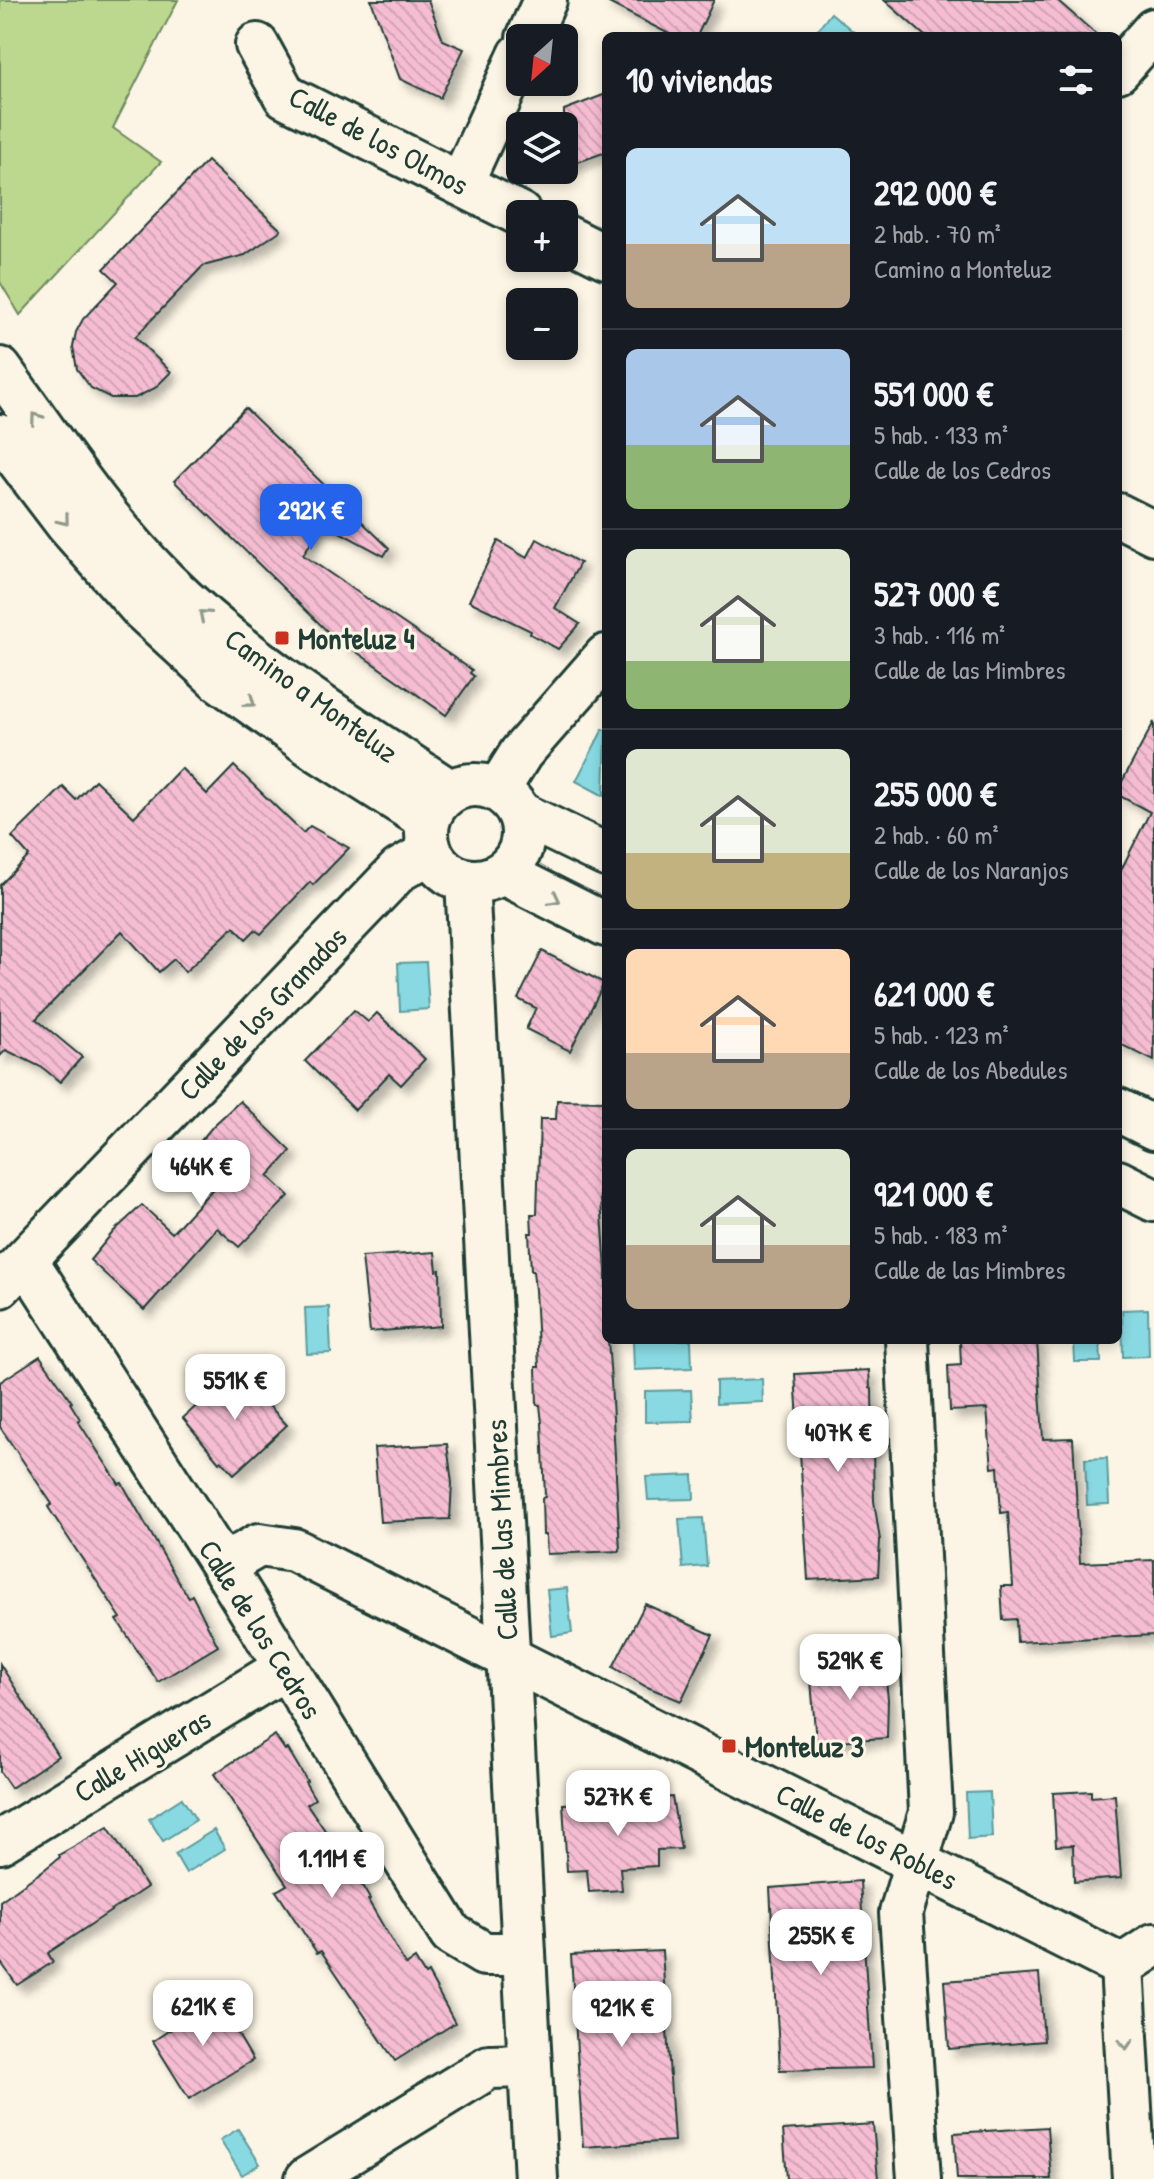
<!DOCTYPE html>
<html lang="es">
<head>
<meta charset="utf-8">
<style>
	body { margin:0; font-family:"Patrick Hand",sans-serif; background:#242831; color:#f1f3f6; height:100vh; display:flex; flex-direction:column; font-size:30px; white-space:nowrap }
	* { box-sizing:border-box; margin:0 }
	p { font-size:26px; color:#9ea1a6 }
	.icon { flex:none; width:44px; height:44px; fill:none; stroke:currentColor; stroke-width:2; stroke-linecap:round; stroke-linejoin:round }
	.map { position:relative; flex:1; overflow:hidden }
	.sheet { position:absolute; left:602px; top:32px; width:520px; height:1312px; display:flex; flex-direction:column; background:#171b24; border-radius:12px; box-shadow:0 4px 12px #0003 }
	.sheet>* { flex:none }
	.needle { width:52px; rotate:207deg }
	.controls { position:absolute; left:506px; top:24px; display:grid; gap:16px }
	.controls a { display:grid; place-items:center; width:72px; height:72px; border-radius:12px; background:#171b24; box-shadow:0 4px 12px #0003; font-size:40px }
	.price { position:absolute; translate:-50% -68px; padding:0 18px; border-radius:16px; background:#fff; color:#222; font-size:26px; line-height:52px; filter:drop-shadow(0 2px 4px #0008) }
	.price::after { content:''; position:absolute; left:50%; top:48px; width:24px; height:18px; margin-left:-12px; background:inherit; clip-path:polygon(0 0,100% 0,50% 100%) }
	.price.selected { background:#2563eb; color:#fff }
	ul { padding:0; list-style:none }
	li { display:flex; align-items:center; gap:24px; height:200px; padding:0 24px }
	li+li { border-top:2px solid #363941 }
	li span { display:grid; place-items:center; flex:none; width:224px; height:160px; border-radius:12px; color:#555 }
	li>.icon { margin-inline-start:auto }
	span .icon { width:96px; height:96px; fill:#fffc; stroke-width:1 }
	li b { font-size:34px }
	h2 { display:flex; justify-content:space-between; align-items:center; height:96px; padding:0 24px; font-size:34px }
	.map>svg:first-child { display:block }
	.grass { fill:#bcd78e; stroke:#6e8a61; stroke-width:2 }
	.water { fill:#88d9e2; stroke:#5e9b9c; stroke-width:2 }
	.building { fill:url(#building-back-hatch); stroke:#1f3d34; stroke-width:2; filter:url(#shadow) }
	.lines { fill:none; stroke-linecap:round; stroke-linejoin:round }
	.minor-casing { stroke:#1f3d34; stroke-width:48 }
	.minor { stroke:#fcf5e5; stroke-width:42 }
	.oneway { stroke:#8e998c }
	.poi-dot { fill:#c8321e; stroke:#fcf5e5; stroke-width:3 }
	.labels { text-anchor:middle; dominant-baseline:central; stroke-width:6; stroke-linejoin:round; paint-order:stroke }
	.street-label { font-size:30px; fill:#1f3d34; stroke:#fcf5e5 }
	.poi-label { font-size:30px; font-weight:bold; fill:#1f3d34; stroke:#fcf5e5; text-anchor:start }
</style>
</head>
<body>
<div class="map">
<svg width="1154" height="2179" viewBox="0 0 1154 2179">
	<defs>
		<pattern id="building-back-hatch" width="6" height="6" patternUnits="userSpaceOnUse" patternTransform="scale(2)"><rect width="6" height="6" fill="#f6bdd2"/><path d="M-1 5l2 2M0 0l6 6M5-1l2 2" fill="none" stroke="#d2a3b5"/></pattern>
		<filter id="shadow"><feDropShadow dx="7" dy="7" stdDeviation="4" flood-color="#0004"/></filter>
	</defs>
	<rect width="100%" height="100%" fill="#fcf5e5"/>
	<filter id="ink" filterUnits="userSpaceOnUse"><feTurbulence type="fractalNoise" baseFrequency=".0125" numOctaves="2"/><feDisplacementMap in="SourceGraphic" scale="16" xChannelSelector="R" yChannelSelector="G"/><feConvolveMatrix kernelMatrix="1 2 1 2 8 2 1 2 1" color-interpolation-filters="sRGB"/></filter>
	<g filter="url(#ink)">
		<polygon class="grass" points="2,0 178,0 113,128 161,162 20,315 0,282 0,2"/>
		<g class="water">
			<polygon points="831,13 854,32 850,36 813,36"/>
			<polygon points="603,729 606,731 604,796 576,781"/>
			<polygon points="426,962 429,1009 400,1011 398,963"/>
			<polygon points="329,1307 331,1353 307,1354 305,1308"/>
			<polygon points="1148,1309 1149,1356 1123,1357 1122,1310"/>
			<polygon points="633,1340 691,1340 692,1368 634,1370"/>
			<polygon points="1074,1340 1100,1340 1101,1362 1075,1362"/>
			<polygon points="762,1379 763,1402 716,1404 716,1381"/>
			<polygon points="691,1390 693,1421 645,1422 645,1391"/>
			<polygon points="1107,1458 1109,1504 1087,1505 1085,1459"/>
			<polygon points="693,1475 694,1499 648,1500 646,1477"/>
			<polygon points="703,1518 707,1566 683,1568 679,1519"/>
			<polygon points="567,1588 572,1633 552,1636 547,1590"/>
			<polygon points="990,1792 992,1837 968,1839 966,1793"/>
			<polygon points="182,1798 196,1820 163,1841 149,1819"/>
			<polygon points="214,1830 225,1849 186,1873 175,1854"/>
			<polygon points="238,2129 260,2164 242,2175 220,2140"/>
		</g>
		<g class="building">
			<polygon points="371,0 428,0 443,40 464,49 440,98 400,79"/>
			<polygon points="603,0 714,0 697,36 673,36"/>
			<polygon points="884,0 1057,0 1098,36 925,36"/>
			<polygon points="606,94 606,152 564,167 564,110"/>
			<polygon points="207,161 281,230 245,255 203,266 135,337 171,372 155,388 135,398 111,398 91,388 77,369 73,347 76,332 83,319 118,282 104,269"/>
			<polygon points="245,408 389,548 384,556 323,523 303,555 472,670 470,673 474,676 446,715 327,631 174,481"/>
			<polygon points="537,539 580,563 555,608 580,624 558,649 530,634 531,631 469,601 498,541 527,558"/>
			<polygon points="1154,722 1154,1061 1118,1043 1118,876 1150,812 1118,795 1118,789"/>
			<polygon points="234,766 303,833 310,826 349,848 313,885 310,882 261,934 255,930 246,939 234,927 185,972 174,959 159,972 122,931 36,1019 82,1057 60,1082 43,1068 6,1050 0,1056 0,885 29,856 12,837 63,787 76,800 95,780 134,817 181,768 207,794"/>
			<polygon points="542,951 604,983 570,1051 526,1029 536,1008 518,999"/>
			<polygon points="354,1010 368,1022 377,1013 425,1059 401,1085 389,1074 355,1110 305,1061"/>
			<polygon points="557,1100 606,1101 606,1150 604,1158 598,1158 606,1270 606,1340 608,1340 611,1381 620,1551 547,1554 546,1535 543,1535 542,1498 545,1497 542,1423 540,1405 537,1405 536,1367 539,1367 535,1290 533,1271 531,1271 529,1233 532,1233 531,1214 537,1214 540,1119 556,1119"/>
			<polygon points="240,1101 291,1151 268,1176 289,1196 239,1247 217,1228 144,1310 90,1260 114,1231 142,1205 172,1233 220,1181 190,1154 213,1126"/>
			<polygon points="435,1252 437,1271 440,1270 441,1326 370,1332 362,1257"/>
			<polygon points="1037,1340 1043,1439 1073,1438 1080,1563 1154,1560 1154,1635 1017,1642 1016,1619 1003,1620 1001,1586 1013,1586 1008,1512 1001,1513 998,1467 992,1468 987,1409 950,1411 948,1366 961,1365 960,1341"/>
			<polygon points="40,1356 72,1402 70,1403 80,1419 78,1421 119,1484 122,1483 178,1581 189,1597 192,1595 218,1646 158,1682 117,1620 121,1618 48,1507 52,1504 0,1427 0,1382"/>
			<polygon points="236,1370 287,1425 234,1474 221,1460 219,1462 183,1418"/>
			<polygon points="869,1370 870,1388 872,1389 874,1501 880,1540 878,1576 808,1580 795,1374"/>
			<polygon points="447,1444 452,1483 450,1519 380,1522 374,1448"/>
			<polygon points="645,1604 713,1635 681,1701 645,1686 613,1667"/>
			<polygon points="884,1663 888,1699 887,1738 816,1742 810,1668"/>
			<polygon points="0,1664 58,1756 11,1788 0,1772"/>
			<polygon points="275,1735 285,1750 288,1749 307,1781 305,1782 315,1799 307,1804 360,1882 370,1899 368,1900 406,1965 415,1959 425,1975 428,1973 455,2023 395,2061 321,1951 317,1953 276,1891 287,1885 214,1774"/>
			<polygon points="1091,1791 1091,1797 1115,1795 1121,1878 1074,1882 1073,1845 1056,1846 1053,1793"/>
			<polygon points="672,1797 681,1849 657,1850 657,1866 620,1868 622,1890 589,1892 587,1870 567,1871 563,1804"/>
			<polygon points="108,1827 147,1887 48,1953 53,1962 17,1985 0,1961 0,1901 45,1869 60,1857 59,1855"/>
			<polygon points="860,1881 872,2068 780,2070 770,1888"/>
			<polygon points="662,1951 674,2141 583,2147 571,1955"/>
			<polygon points="1039,1974 1044,2041 949,2049 944,1981"/>
			<polygon points="214,1994 253,2060 189,2099 153,2041 188,2018 184,2011"/>
			<polygon points="873,2124 878,2179 787,2179 783,2130"/>
			<polygon points="1047,2127 1051,2179 957,2179 954,2133"/>
		</g>
		<g class="lines">
			<defs>
				<g id="minor">
					<polyline points="528,38 545,0"/>
					<polyline points="257,45 285,96 520,214"/>
					<polyline points="1118,71 1154,30"/>
					<polyline points="461,184 520,55"/>
					<polyline points="564,236 606,257"/>
					<path d="M0,369C52,441 102,518 165,581C249,664 351,726 449,791"/>
					<polyline points="0,436 67,524 143,610 219,680 313,747 428,820"/>
					<polyline points="1118,515 1154,533"/>
					<circle cx="475" cy="833" r="48"/>
					<polyline points="498,790 521,753 606,656"/>
					<polyline points="519,813 606,855"/>
					<polyline points="503,873 606,925"/>
					<polyline points="467,881 536,2179"/>
					<polyline points="1118,1110 1154,1128"/>
					<polyline points="1118,1182 1154,1200"/>
					<polyline points="26,1260 223,1566 451,1934 484,1954 524,1954"/>
					<polyline points="0,1286 399,870 430,852"/>
					<polyline points="907,1340 931,1812 901,1913 919,2179"/>
					<path d="M223,1566L259,1545L294,1550C569,1691 847,1825 1122,1966"/>
					<polyline points="0,1842 285,1668"/>
					<polyline points="1122,1966 1134,2179"/>
					<polyline points="1122,1966 1154,1945"/>
					<polyline points="307,2179 489,2067 530,2066"/>
				</g>
			</defs>
			<use href="#minor" class="minor-casing"/>
			<use href="#minor" class="minor"/>
		</g>
		<defs><path id="oneway-chevron" d="M-2-3.5L2.5 0L-2 3.5" fill="none" stroke-width="1.6" stroke-linecap="round" stroke-linejoin="round" transform="scale(2)"/></defs>
		<g class="oneway">
			<use href="#oneway-chevron" transform="translate(36 418) rotate(-126)"/>
			<use href="#oneway-chevron" transform="translate(64 520) rotate(51)"/>
			<use href="#oneway-chevron" transform="translate(204 615) rotate(-139)"/>
			<use href="#oneway-chevron" transform="translate(250 702) rotate(36)"/>
			<use href="#oneway-chevron" transform="translate(555 899) rotate(27)"/>
			<use href="#oneway-chevron" transform="translate(1126 2044) rotate(87)"/>
		</g>
	</g>
	<g class="poi-dot">
		<rect x="274" y="630" width="16" height="16" rx="4"/>
		<rect x="721" y="1738" width="16" height="16" rx="4"/>
	</g>
	<g class="labels">
		<g class="street-label">
			<text transform="translate(379 140) rotate(28)">Calle de los Olmos</text>
			<text transform="translate(312 695) rotate(36)">Camino a Monteluz</text>
			<text transform="translate(262 1013) rotate(-46)">Calle de los Granados</text>
			<text transform="translate(501 1530) rotate(-93)">Calle de las Mimbres</text>
			<text transform="translate(261 1629) rotate(58)">Calle de los Cedros</text>
			<text transform="translate(142 1755) rotate(-31)">Calle Higueras</text>
			<text transform="translate(867 1836) rotate(27)">Calle de los Robles</text>
		</g>
		<g class="poi-label">
			<text x="298" y="638">Monteluz 4</text>
			<text x="745" y="1746">Monteluz 3</text>
		</g>
	</g>
</svg>
<div class="controls">
<a><svg class="needle" viewBox="-14 -14 28 28"><path d="M0-13l5 13h-10z" fill="#e53935"/><path d="M0 13l5-13h-10z" fill="#9ea1a6"/></svg></a>
<a><svg class="icon" aria-label="layers" viewBox="0 0 24 24"><path d="M12 4l9 5-9 5-9-5zM3 14l9 5 9-5"/></svg></a>
<a>+</a>
<a>−</a>
</div>
<b class="price selected" style="left:311px;top:552px">292K €</b>
<b class="price" style="left:201px;top:1208px">464K €</b>
<b class="price" style="left:235px;top:1422px">551K €</b>
<b class="price" style="left:838px;top:1474px">407K €</b>
<b class="price" style="left:850px;top:1702px">529K €</b>
<b class="price" style="left:618px;top:1838px">527K €</b>
<b class="price" style="left:332px;top:1900px">1.11M €</b>
<b class="price" style="left:821px;top:1977px">255K €</b>
<b class="price" style="left:203px;top:2048px">621K €</b>
<b class="price" style="left:622px;top:2049px">921K €</b>
<section class="sheet">
<h2>10 viviendas<svg class="icon" aria-label="filters" viewBox="0 0 24 24"><path d="M4 7h16M4 17h16"/><circle cx="9" cy="7" r="2"/><circle cx="15" cy="17" r="2"/></svg></h2>
<ul>
<li><span style="background:linear-gradient(#bfe0f5 60%,#b9a48a 0)"><svg class="icon" aria-label="home" viewBox="0 0 24 24"><path d="M3 11l9-7 9 7M6 9v11h12V9"/></svg></span><div><b>292 000 €</b><p>2 hab. · 70 m²</p><p>Camino a Monteluz</p></div></li>
<li><span style="background:linear-gradient(#a9c7e8 60%,#8fb573 0)"><svg class="icon" aria-label="home" viewBox="0 0 24 24"><path d="M3 11l9-7 9 7M6 9v11h12V9"/></svg></span><div><b>551 000 €</b><p>5 hab. · 133 m²</p><p>Calle de los Cedros</p></div></li>
<li><span style="background:linear-gradient(#dfe7d0 70%,#8fb573 0)"><svg class="icon" aria-label="home" viewBox="0 0 24 24"><path d="M3 11l9-7 9 7M6 9v11h12V9"/></svg></span><div><b>527 000 €</b><p>3 hab. · 116 m²</p><p>Calle de las Mimbres</p></div></li>
<li><span style="background:linear-gradient(#dfe7d0 65%,#c2b280 0)"><svg class="icon" aria-label="home" viewBox="0 0 24 24"><path d="M3 11l9-7 9 7M6 9v11h12V9"/></svg></span><div><b>255 000 €</b><p>2 hab. · 60 m²</p><p>Calle de los Naranjos</p></div></li>
<li><span style="background:linear-gradient(#ffd9b3 65%,#b9a48a 0)"><svg class="icon" aria-label="home" viewBox="0 0 24 24"><path d="M3 11l9-7 9 7M6 9v11h12V9"/></svg></span><div><b>621 000 €</b><p>5 hab. · 123 m²</p><p>Calle de los Abedules</p></div></li>
<li><span style="background:linear-gradient(#dfe7d0 60%,#b9a48a 0)"><svg class="icon" aria-label="home" viewBox="0 0 24 24"><path d="M3 11l9-7 9 7M6 9v11h12V9"/></svg></span><div><b>921 000 €</b><p>5 hab. · 183 m²</p><p>Calle de las Mimbres</p></div></li>
</ul>
</section>
</div>
</body>
</html>
